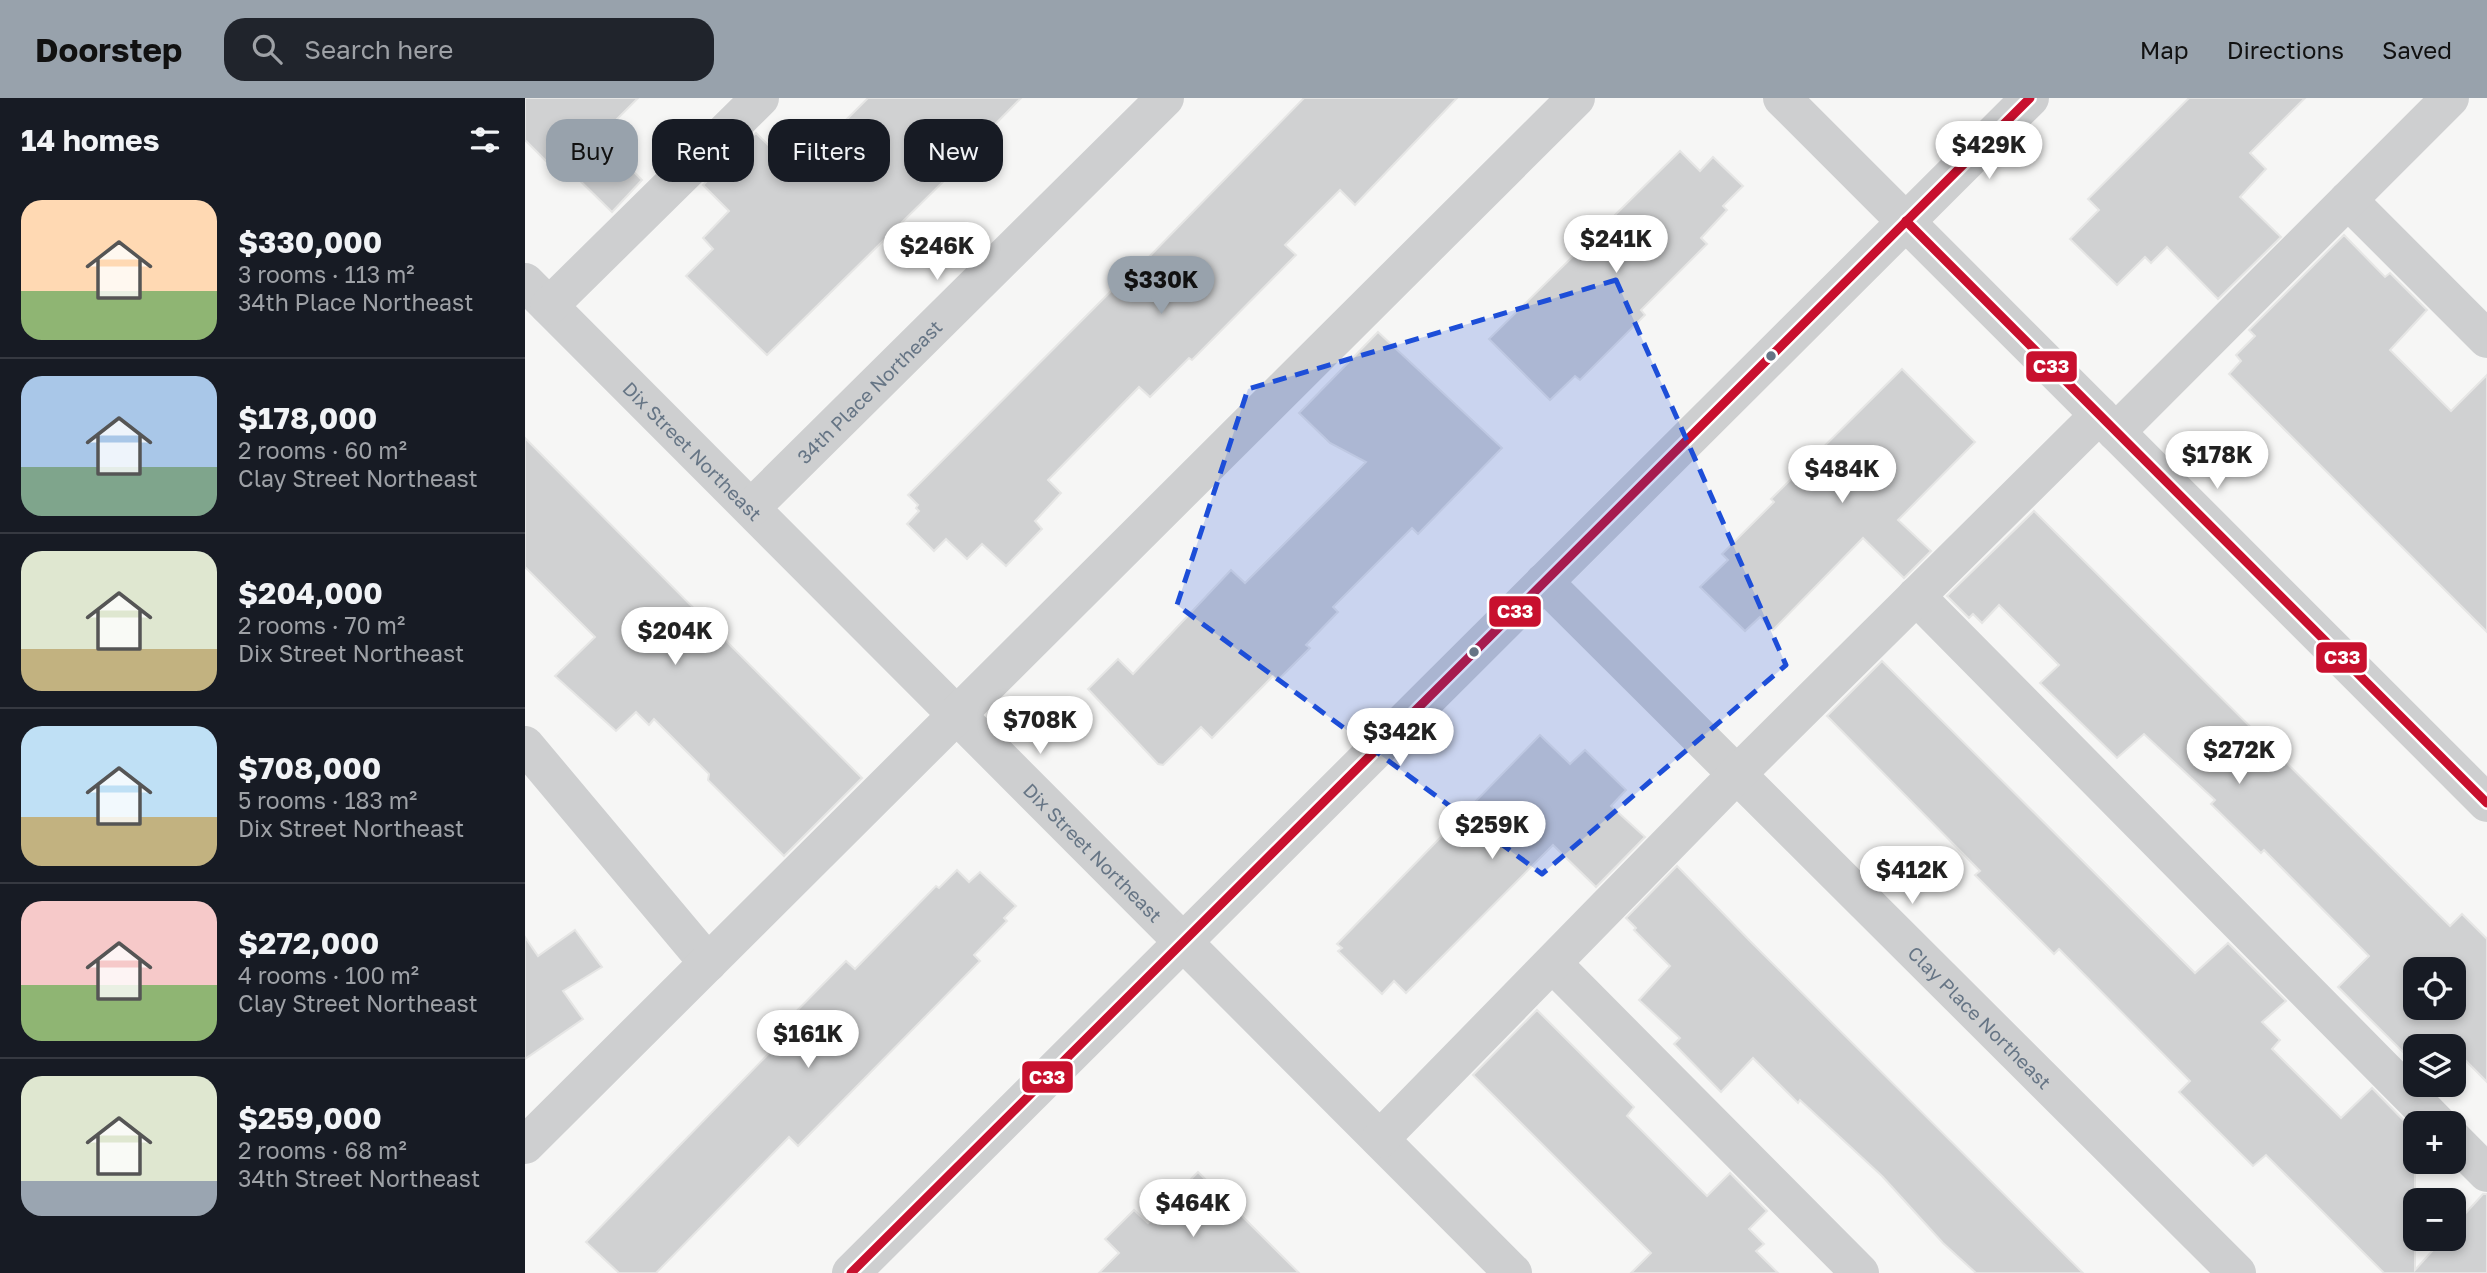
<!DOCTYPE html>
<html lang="en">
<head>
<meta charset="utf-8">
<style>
	body { margin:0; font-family:"Golos Text",sans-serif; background:#20242c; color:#f1f3f6; height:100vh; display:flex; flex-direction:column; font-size:26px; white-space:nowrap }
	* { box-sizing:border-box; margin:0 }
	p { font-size:23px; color:#9ea1a6 }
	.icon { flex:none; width:38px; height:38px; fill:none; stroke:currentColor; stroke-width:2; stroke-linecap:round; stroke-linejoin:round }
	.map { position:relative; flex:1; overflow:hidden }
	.side { display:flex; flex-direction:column; background:#171b24; width:525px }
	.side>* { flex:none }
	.guide { position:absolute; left:21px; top:21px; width:665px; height:63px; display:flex; gap:14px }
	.buttons { position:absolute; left:1878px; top:859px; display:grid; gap:14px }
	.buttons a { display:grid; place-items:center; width:63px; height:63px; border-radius:14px; background:#171b24; box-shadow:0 4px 10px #0003; font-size:35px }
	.price { position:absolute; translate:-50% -60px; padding:0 16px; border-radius:24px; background:#fff; color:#222; font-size:23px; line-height:46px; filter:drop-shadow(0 2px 4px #0008) }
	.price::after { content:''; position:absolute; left:50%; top:42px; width:21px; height:16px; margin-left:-10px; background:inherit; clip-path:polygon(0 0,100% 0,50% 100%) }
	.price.current { background:#98a2ac; color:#111 }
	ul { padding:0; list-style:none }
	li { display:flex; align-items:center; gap:21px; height:175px; padding:0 21px }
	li+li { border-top:2px solid #363941 }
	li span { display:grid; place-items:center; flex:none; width:196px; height:140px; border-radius:21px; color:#555 }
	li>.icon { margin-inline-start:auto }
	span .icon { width:84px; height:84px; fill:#fffc; stroke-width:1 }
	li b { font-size:30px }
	h2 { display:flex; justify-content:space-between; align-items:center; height:84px; padding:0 21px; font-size:30px }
	.pill { padding:0 24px; border-radius:21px; background:#171b24; box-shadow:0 4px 10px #0003; font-size:24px; line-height:63px }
	.pill.current { background:#98a2ac; color:#111 }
	header { display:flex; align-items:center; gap:42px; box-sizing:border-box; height:98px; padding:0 35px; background:#98a2ac; color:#111 }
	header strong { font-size:33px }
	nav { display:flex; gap:38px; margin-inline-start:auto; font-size:24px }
	.search { width:490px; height:63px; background:#20242c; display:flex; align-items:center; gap:18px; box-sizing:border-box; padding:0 24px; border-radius:21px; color:#9ea1a6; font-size:26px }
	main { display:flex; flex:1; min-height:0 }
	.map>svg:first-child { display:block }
	.building { fill:#d0d1d2; stroke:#e6e6e5; stroke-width:2; fill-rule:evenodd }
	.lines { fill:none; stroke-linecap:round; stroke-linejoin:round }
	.minor { stroke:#cecfd0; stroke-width:38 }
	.bus-1-casing { stroke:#fff; stroke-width:14 }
	.bus-1 { stroke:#c8102e; stroke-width:9 }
	.marked { fill:#1d4ed8; fill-opacity:0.2; stroke:#1d4ed8; stroke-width:5; stroke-dasharray:14 9; stroke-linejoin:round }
	.bus-dot { fill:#667585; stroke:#fff; stroke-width:2.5 }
	.labels { text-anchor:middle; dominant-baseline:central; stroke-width:7; stroke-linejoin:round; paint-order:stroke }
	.street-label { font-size:19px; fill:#667585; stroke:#fff }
	.line-badge { stroke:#fff; stroke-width:2.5 }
	.badge-label { font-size:19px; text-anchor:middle; font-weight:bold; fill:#fff }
</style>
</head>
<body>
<header>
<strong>Doorstep</strong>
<div class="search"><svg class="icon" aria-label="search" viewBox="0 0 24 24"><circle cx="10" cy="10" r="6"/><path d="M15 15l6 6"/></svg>Search here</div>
<nav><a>Map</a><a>Directions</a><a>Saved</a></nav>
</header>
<main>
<section class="side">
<h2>14 homes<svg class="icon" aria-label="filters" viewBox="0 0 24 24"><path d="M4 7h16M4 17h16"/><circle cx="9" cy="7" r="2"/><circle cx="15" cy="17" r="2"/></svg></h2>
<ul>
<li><span style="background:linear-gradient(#ffd9b3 65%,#8fb573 0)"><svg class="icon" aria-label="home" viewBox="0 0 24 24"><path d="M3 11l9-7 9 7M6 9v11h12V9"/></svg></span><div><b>$330,000</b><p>3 rooms · 113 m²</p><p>34th Place Northeast</p></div></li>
<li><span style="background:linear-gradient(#a9c7e8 65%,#7fa58c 0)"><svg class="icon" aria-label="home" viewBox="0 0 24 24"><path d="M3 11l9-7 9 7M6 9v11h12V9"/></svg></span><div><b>$178,000</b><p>2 rooms · 60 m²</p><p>Clay Street Northeast</p></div></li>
<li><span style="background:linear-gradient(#dfe7d0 70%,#c2b280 0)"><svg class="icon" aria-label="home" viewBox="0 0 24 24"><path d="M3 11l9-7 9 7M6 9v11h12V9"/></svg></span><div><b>$204,000</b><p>2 rooms · 70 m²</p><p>Dix Street Northeast</p></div></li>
<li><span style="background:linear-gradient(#bfe0f5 65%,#c2b280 0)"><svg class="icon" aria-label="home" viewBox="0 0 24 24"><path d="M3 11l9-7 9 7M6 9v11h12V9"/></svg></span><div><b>$708,000</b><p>5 rooms · 183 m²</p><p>Dix Street Northeast</p></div></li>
<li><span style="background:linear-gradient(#f6c9c9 60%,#8fb573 0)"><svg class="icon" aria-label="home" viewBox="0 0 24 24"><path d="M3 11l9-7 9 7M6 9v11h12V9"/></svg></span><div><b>$272,000</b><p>4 rooms · 100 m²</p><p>Clay Street Northeast</p></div></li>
<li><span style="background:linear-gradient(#dfe7d0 75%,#9aa5b1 0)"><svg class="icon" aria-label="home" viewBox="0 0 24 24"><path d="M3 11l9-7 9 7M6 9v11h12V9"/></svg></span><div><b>$259,000</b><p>2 rooms · 68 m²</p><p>34th Street Northeast</p></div></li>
</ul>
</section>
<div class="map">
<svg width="1962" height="1175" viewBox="0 0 1962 1175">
	<rect width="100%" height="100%" fill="#f6f6f5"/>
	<g class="building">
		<polygon points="0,0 113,0 74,39 117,82 87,114 39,67 32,74 0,42"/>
		<polygon points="343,0 496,0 423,74 426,76 242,257 161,178 188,151 178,140 204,113 178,87 231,35 270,73"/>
		<polygon points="779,0 932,0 830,107 815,92 760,147 771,157 667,262 664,260 625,299 614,289 523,382 536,395 510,423 517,431 481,468 457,446 442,461 421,441 409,453 382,426 394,413 391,410 393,407 383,397 618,161 620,163"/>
		<polygon points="1664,0 1780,0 1725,55 1741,71 1715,99 1756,139 1693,201 1642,149 1626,165 1620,159 1592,187 1545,141 1574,112 1563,101"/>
		<polygon points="1155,53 1175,73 1188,59 1218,88 1198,108 1202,112 1176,140 1182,146 1116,212 1120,217 1055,282 1050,278 1025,302 964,241"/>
		<polygon points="1819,137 1860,179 1865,175 1902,212 1865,252 1926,313 1962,277 1962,534 1704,276 1716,263 1711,257 1730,238 1724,232"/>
		<polygon points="853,234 977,350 893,436 887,430 808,509 813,514 781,547 785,550 752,583 748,578 687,640 676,629 638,667 633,666 563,591 593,561 608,576 706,472 720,485 841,364 805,345 774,315"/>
		<polygon points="1377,271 1450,344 1373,422 1406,453 1379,480 1338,440 1248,532 1235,519 1220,533 1175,489 1203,462 1197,456 1249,404 1246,401"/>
		<polygon points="0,340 337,680 259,758 183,682 184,676 129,621 124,627 111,614 91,633 30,578 70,539 0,469"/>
		<path d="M1509,413L1925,828L1937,816L1962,841V984L1915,937L1904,948H1890L1889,965L1813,889L1844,858L1739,752L1736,755L1686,706L1690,702L1619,636L1592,660L1515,585L1534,567L1474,507L1457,525L1448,516L1444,520L1422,498ZM1890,872H1928V910H1890Z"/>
		<polygon points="1357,563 1670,875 1703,845 1761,903 1737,924 1755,942 1747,951 1816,1020 1847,990 1890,1034 1890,1172 1918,1141 1928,1141 1928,1129 1958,1096 1962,1096 1962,1175 1859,1175 1741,1057 1728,1068 1654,994 1665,983 1534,851 1529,856 1450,777 1455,773 1302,618"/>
		<polygon points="1015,637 1045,666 1060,652 1101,692 1086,708 1120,739 1071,789 1028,747 881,895 869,883 857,896 813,853 817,850 812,846"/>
		<polygon points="1152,768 1226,844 1558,1175 1451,1175 1418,1145 1357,1078 1275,1002 1273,1005 1228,960 1196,994 1149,946 1155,940 1114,902 1145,868 1109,832 1111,830 1101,820"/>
		<polygon points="432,772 444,784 455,774 491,808 479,820 482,823 449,857 455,863 273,1048 264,1039 131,1175 94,1175 61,1144 252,947 245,940 321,863 330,871 411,788 414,790"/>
		<polygon points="50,832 77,869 38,893 58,921 0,961 0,839 13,858"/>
		<polygon points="1012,912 1109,1009 1102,1018 1182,1098 1205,1075 1242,1113 1224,1131 1239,1146 1231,1153 1253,1175 1106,1175 1126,1155 948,977"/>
		<polygon points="673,1074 774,1175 574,1175 594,1155 580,1141 609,1112 623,1125"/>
	</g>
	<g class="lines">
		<g class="minor">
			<polyline points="1257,0 1962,705"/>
			<polyline points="1823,102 1962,241"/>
			<path id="s1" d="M0,184L988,1175"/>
			<polyline points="24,208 235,0"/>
			<polyline points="1591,334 1925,0"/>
			<path id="s2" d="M226,410L640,0"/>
			<path id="s3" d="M1019,484L1712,1175"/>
			<polyline points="1391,498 1913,1026"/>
			<polyline points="0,647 183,865"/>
			<polyline points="1028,866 1335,1175"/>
			<polyline points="855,1041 1212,676 1574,317"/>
			<polyline points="1928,1041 1962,1075"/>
			<polyline points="0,1047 1051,0"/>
			<polyline points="326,1175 1505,0"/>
		</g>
		<defs>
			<g id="bus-1">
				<polyline points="1381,123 1962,705"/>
				<polyline points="326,1175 1505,0"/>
			</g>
		</defs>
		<use href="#bus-1" class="bus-1-casing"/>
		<use href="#bus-1" class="bus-1"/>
	</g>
	<path class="marked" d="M1091,182L1261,567L1017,776L652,507L723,291Z"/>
	<g class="bus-dot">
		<circle cx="1246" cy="258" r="6"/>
		<circle cx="949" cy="554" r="6"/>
	</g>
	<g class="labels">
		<g class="street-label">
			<text stroke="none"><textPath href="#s2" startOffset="166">34th Place Northeast</textPath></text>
			<text stroke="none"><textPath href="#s1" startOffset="238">Dix Street Northeast</textPath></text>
			<text stroke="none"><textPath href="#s1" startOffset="805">Dix Street Northeast</textPath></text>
			<text stroke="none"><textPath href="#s3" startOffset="616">Clay Place Northeast</textPath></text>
		</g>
	</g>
	<g class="line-badge">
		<rect x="1500" y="252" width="53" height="33" rx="7" fill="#c8102e"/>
		<rect x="963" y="497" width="54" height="33" rx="7" fill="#c8102e"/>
		<rect x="1790" y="543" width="53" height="33" rx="7" fill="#c8102e"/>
		<rect x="496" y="962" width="53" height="34" rx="7" fill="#c8102e"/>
	</g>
	<g class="badge-label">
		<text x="1526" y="275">C33</text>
		<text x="990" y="520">C33</text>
		<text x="1817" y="566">C33</text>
		<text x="522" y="986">C33</text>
	</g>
</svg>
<div class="buttons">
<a><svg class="icon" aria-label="locate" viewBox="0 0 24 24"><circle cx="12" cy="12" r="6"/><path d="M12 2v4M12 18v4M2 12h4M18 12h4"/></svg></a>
<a><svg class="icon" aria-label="layers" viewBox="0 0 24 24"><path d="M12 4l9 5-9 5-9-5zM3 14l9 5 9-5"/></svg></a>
<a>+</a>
<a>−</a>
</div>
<b class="price" style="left:1464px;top:83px">$429K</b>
<b class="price" style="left:1091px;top:177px">$241K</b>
<b class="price" style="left:412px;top:184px">$246K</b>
<b class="price current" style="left:636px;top:218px">$330K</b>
<b class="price" style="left:1692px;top:393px">$178K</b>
<b class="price" style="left:1317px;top:407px">$484K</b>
<b class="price" style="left:150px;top:569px">$204K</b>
<b class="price" style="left:515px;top:658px">$708K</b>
<b class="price" style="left:875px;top:670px">$342K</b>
<b class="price" style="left:1714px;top:688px">$272K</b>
<b class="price" style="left:967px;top:763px">$259K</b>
<b class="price" style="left:1387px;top:808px">$412K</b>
<b class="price" style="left:283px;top:972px">$161K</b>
<b class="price" style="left:668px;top:1141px">$464K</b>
<div class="guide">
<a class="pill current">Buy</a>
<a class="pill">Rent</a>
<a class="pill">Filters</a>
<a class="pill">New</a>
</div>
</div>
</main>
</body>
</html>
